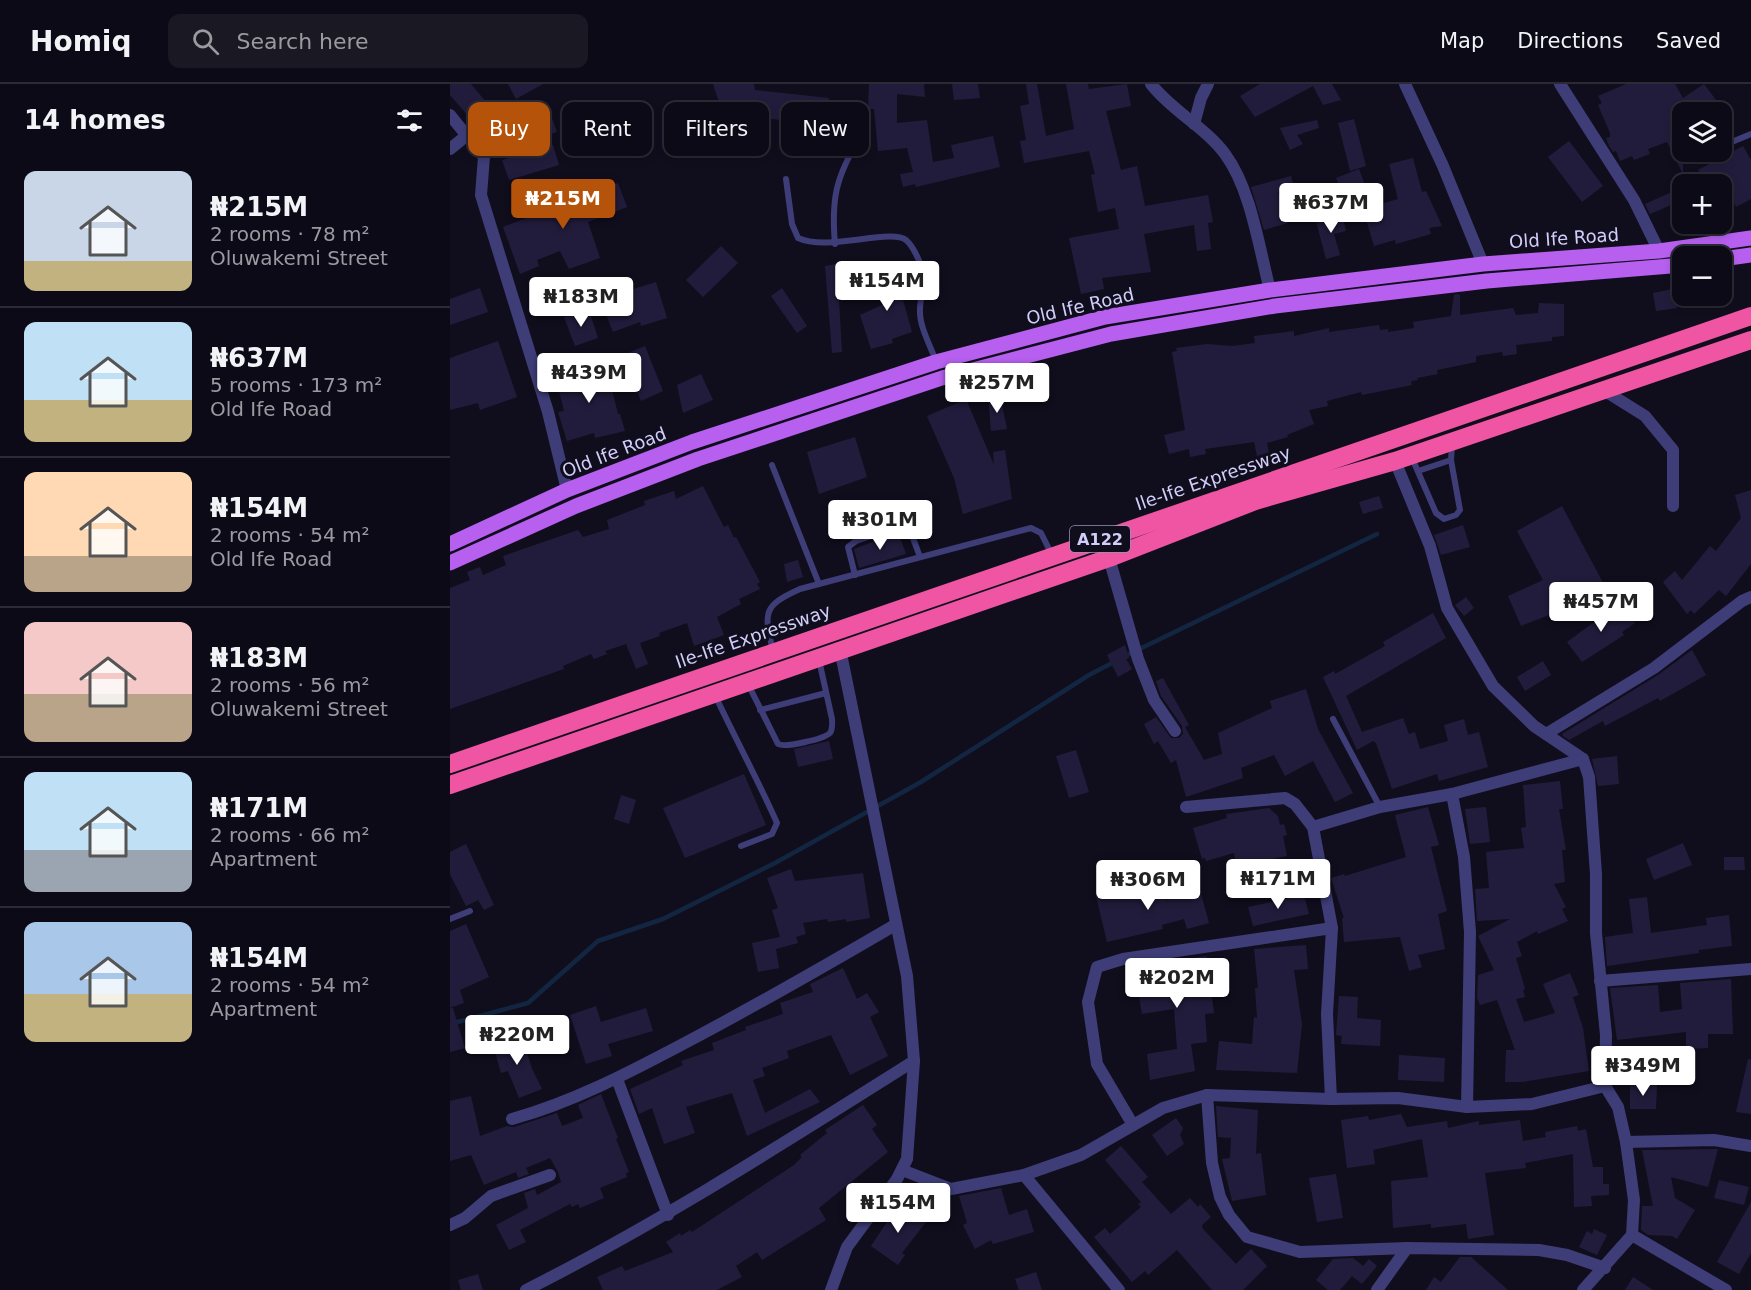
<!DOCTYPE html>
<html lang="en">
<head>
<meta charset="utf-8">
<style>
	body { margin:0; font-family:"DejaVu Sans",sans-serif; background:#1a1823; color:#f1f3f6; height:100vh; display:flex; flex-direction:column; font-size:22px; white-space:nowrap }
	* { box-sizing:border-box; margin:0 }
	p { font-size:20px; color:#9a9aa1 }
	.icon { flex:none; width:33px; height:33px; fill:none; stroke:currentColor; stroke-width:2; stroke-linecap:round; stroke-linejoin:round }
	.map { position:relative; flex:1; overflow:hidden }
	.panel { display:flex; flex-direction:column; background:#0c0a16; width:450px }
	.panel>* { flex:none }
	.top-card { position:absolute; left:18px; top:18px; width:570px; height:54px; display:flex; gap:12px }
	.fabs { position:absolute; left:1222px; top:18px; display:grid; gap:12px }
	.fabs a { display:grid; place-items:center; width:60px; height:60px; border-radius:12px; background:#0c0a16; box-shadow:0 3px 9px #0003,0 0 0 2px #2c2b35; font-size:30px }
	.price { position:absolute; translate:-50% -51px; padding:0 14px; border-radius:6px; background:#fff; color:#222; font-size:20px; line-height:39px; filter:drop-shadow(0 2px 3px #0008) }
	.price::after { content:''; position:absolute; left:50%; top:36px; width:18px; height:14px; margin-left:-9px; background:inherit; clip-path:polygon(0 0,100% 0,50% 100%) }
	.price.selected { background:#b45309; color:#fff }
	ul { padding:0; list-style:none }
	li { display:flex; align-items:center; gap:18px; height:150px; padding:0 24px }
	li+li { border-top:2px solid #2c2b35 }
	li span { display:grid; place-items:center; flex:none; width:168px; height:120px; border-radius:12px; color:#555 }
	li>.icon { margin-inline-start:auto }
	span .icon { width:72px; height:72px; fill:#fffc; stroke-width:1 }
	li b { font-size:26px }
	h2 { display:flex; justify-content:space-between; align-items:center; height:72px; padding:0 24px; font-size:26px }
	.pill { padding:0 21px; border-radius:12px; background:#0c0a16; box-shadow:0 3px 9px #0003,0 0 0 2px #2c2b35; font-size:21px; line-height:54px }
	.pill.selected { background:#b45309; color:#fff }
	header { display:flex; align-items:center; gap:36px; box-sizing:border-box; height:84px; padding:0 30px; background:#0c0a16; border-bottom:2px solid #2c2b35 }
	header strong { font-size:28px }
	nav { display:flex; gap:33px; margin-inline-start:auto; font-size:21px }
	.search { width:420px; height:54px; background:#1a1823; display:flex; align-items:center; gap:15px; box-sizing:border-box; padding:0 21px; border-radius:12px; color:#9a9aa1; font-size:22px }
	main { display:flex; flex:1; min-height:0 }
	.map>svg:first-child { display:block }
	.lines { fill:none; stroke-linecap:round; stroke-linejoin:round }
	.stream { stroke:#122642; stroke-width:4.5 }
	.building { fill:#221c3c }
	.lane { stroke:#3e3d78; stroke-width:6 }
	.street { stroke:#3e3d78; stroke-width:12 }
	.primary { stroke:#b760f0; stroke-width:15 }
	.highway { stroke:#ef55a2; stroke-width:18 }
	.labels { text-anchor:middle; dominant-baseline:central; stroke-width:6; stroke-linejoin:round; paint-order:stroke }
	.shield { fill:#100e1d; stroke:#9894b8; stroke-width:1.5 }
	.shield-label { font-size:16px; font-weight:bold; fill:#d2cefa }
	.street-label { font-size:18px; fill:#d2cefa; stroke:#100e1d }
</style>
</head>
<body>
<header>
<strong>Homiq</strong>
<div class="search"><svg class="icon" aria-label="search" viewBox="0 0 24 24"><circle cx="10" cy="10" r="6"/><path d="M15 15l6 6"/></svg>Search here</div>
<nav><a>Map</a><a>Directions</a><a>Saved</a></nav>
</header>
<main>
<section class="panel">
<h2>14 homes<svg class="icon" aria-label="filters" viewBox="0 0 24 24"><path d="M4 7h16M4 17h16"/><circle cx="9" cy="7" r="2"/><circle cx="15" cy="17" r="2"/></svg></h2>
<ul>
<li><span style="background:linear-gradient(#c9d6e8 75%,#c2b280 0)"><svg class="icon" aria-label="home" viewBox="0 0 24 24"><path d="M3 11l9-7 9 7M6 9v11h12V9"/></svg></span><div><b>₦215M</b><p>2 rooms · 78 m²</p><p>Oluwakemi Street</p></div></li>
<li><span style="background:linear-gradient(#bfe0f5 65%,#c2b280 0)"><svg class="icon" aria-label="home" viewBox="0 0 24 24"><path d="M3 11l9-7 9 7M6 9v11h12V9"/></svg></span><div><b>₦637M</b><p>5 rooms · 173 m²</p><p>Old Ife Road</p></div></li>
<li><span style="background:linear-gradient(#ffd9b3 70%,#b9a48a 0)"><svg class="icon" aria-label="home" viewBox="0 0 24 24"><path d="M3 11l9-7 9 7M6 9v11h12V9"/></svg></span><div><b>₦154M</b><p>2 rooms · 54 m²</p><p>Old Ife Road</p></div></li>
<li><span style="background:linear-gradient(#f6c9c9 60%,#b9a48a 0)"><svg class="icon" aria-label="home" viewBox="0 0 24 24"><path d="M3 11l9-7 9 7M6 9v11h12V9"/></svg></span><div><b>₦183M</b><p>2 rooms · 56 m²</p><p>Oluwakemi Street</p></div></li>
<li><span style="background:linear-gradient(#bfe0f5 65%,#9aa5b1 0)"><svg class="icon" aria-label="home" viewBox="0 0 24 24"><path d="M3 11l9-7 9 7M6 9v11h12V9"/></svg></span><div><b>₦171M</b><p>2 rooms · 66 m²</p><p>Apartment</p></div></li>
<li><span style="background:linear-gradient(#a9c7e8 60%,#c2b280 0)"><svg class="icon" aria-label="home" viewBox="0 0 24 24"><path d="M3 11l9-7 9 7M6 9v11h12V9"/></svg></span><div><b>₦154M</b><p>2 rooms · 54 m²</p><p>Apartment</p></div></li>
</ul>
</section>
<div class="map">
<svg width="1301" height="1206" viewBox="0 0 1301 1206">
	<rect width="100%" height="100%" fill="#100e1d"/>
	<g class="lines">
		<g class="stream">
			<polyline points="673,573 927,450"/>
			<polyline points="0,940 78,919 148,857 213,835 325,779 471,698 639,591 666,577"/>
		</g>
	</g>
	<g class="building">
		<polygon points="0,0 21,0 37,19 20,34 0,11"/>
		<polygon points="58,0 93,0 66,15"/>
		<polygon points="263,0 304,0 305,6 379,14 376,41 313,34 315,21 289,30 291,35 276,40"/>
		<polygon points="419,0 474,0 475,13 447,10 447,39 477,36 483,78 504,74 501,61 543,52 550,83 466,103 465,100 453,103 450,90 463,88 457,64 428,67 424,25 418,25"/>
		<polygon points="502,0 528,0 530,14 504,16"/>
		<polygon points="576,0 587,0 596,52 624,45 616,0 638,0 639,5 677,0 681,22 656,27 671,86 687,82 695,122 758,111 763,138 758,139 761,165 747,167 744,141 694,150 701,188 652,194 654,205 631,210 619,154 669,145 665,124 648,128 641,91 645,90 639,67 574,79 570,57 576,56 570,22 579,20"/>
		<polygon points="810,0 882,0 891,16 873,21 863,2 805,33 790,12"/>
		<polygon points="1176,0 1225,0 1233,14 1254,0 1275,28 1233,28 1233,90 1217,58 1198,65 1200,70 1184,76 1182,72 1170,77 1166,67 1163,68 1159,62 1156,54 1160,53 1160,49 1148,21 1152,19 1148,12"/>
		<polygon points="97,21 107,48 93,53 83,26"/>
		<polygon points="904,35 916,82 900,87 888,39"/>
		<polygon points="867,36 869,44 847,51 853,60 840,66 830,44"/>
		<polygon points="1119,57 1153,102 1132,118 1098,73"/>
		<polygon points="103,61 109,81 59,96 52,76"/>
		<polygon points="1293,62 1301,76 1301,115 1286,123 1283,118 1272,124 1272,100 1238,100 1252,93 1248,86"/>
		<polygon points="963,74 972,108 976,107 992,142 979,144 981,150 946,160 945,156 924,162 913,125 948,115 939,80"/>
		<polygon points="909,85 915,101 893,110 886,94"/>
		<polygon points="841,92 844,104 828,108 838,139 814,146 801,103"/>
		<polygon points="168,99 177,123 138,138 150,174 119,185 110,167 87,176 89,182 70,190 53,143"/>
		<polygon points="1233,103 1233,116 1200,130 1195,120"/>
		<polygon points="892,130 896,147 884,150 890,171 876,175 866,137"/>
		<polygon points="271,162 288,179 253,213 236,196"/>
		<polygon points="387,180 392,268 382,269 375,182"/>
		<polygon points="443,180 462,248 442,255 443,259 421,265 410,231 434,220 424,185"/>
		<polygon points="206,198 217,234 191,242 190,238 163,248 153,223 181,209 180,206"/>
		<polygon points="30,204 38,228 0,241 0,215"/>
		<polygon points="332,204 357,242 347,249 321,212"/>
		<polygon points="1223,205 1227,224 1206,227 1203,209"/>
		<polygon points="1007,210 1010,211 1010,231 1063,224 1066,231 1088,229 1089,219 1114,220 1114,252 1102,253 1102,257 1066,261 1067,270 1053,272 1052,268 1026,272 1026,278 987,286 988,290 967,294 968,296 961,297 962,301 912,311 911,308 877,317 878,322 859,326 864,340 837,351 838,353 817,359 819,369 807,372 804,358 755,365 756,370 740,373 739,365 719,370 714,351 735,346 722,268 727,267 726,264 757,260 782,262 805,259 804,252 844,247 844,252 879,244 879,248 929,241 930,246 938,245 938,248 964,244 963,238 1001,232 1004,211"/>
		<polygon points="140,229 148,254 125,262 114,233"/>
		<polygon points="48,257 67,313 30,326 28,319 0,326 0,274"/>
		<polygon points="195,262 213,307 191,317 173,271"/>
		<polygon points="155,278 168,330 170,330 175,347 145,354 144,349 117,357 108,328 114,327 107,299 119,295 118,291"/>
		<polygon points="251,290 263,316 233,329 227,301"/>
		<polygon points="550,311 557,345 541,347 538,312"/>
		<polygon points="516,315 544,381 543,368 555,366 562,415 513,430 504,394 477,332"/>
		<polygon points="405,353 417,393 369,410 357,368"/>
		<polygon points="253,402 274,443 278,441 284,454 286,453 310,498 307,500 310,505 289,515 291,520 267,533 274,551 244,562 237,539 209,549 210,552 190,559 198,580 186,585 176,560 155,567 157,570 144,575 141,570 113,582 114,585 0,625 0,504 20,496 17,488 30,483 33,491 56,481 53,472 128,446 133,453 159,445 157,436 195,421 194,417 224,407 226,415"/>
		<polygon points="1301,406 1301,480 1276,512 1269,506 1244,530 1241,526 1237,530 1213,498 1225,487 1232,496 1260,462 1266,467 1291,434 1285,411"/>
		<polygon points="929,412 933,424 913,430 909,418"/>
		<polygon points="430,418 437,441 407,451 400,428"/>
		<polygon points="1112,422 1158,508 1071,542 1058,512 1093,496 1067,447"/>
		<polygon points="1013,441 1020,463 991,471 984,451"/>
		<polygon points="448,448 456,470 409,484 404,465"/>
		<polygon points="348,476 353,493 337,498 334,480"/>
		<polygon points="1016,513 1024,524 1014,532 1005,521"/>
		<polygon points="1170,519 1185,539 1172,548 1174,551 1132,578 1117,558"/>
		<polygon points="983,529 996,554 896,612 912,648 953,634 959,650 965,648 970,665 998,657 994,641 1014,635 1018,651 1029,648 1038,683 989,697 987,690 942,705 926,659 923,657 907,666 873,593 884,587 885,590 935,562 933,558"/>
		<polygon points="675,561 679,574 676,575 682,585 668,593 657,571"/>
		<polygon points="1242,566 1256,591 1210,617 1208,614 1155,642 1153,637 1119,656 1113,652 1112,650 1208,591"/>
		<polygon points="1093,577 1101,591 1075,607 1067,593"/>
		<polygon points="713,594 739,641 735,643 754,676 772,670 768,649 822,624 820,617 856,605 868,645 903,709 885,718 863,677 835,692 824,671 791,684 793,694 736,713 726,676 721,679 708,657 704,660 694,640 706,633 721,654 729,654 733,650 732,642 711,612 706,597"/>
		<polygon points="379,657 383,675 348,683 344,665"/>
		<polygon points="626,666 639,708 619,714 606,672"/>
		<polygon points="1167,672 1169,700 1148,702 1142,675"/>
		<polygon points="294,690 316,741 235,774 213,724"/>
		<polygon points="1110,697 1113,725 1109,725 1116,766 1112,766 1115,798 1104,800 1116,823 1112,825 1118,837 1088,850 1087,847 1067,858 1072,872 1066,874 1075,905 1073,906 1075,913 1066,915 1074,938 1105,929 1093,900 1120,889 1129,911 1123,913 1133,944 1139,987 1073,998 1055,998 1056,966 1065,966 1047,916 1030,921 1027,914 1028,891 1044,886 1028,852 1060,835 1027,837 1025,805 1039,804 1036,768 1074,764 1071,744 1076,743 1073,701"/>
		<polygon points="171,711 186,716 179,740 164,735"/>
		<polygon points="978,723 989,761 981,763 997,827 988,830 995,865 968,871 972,883 959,887 950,853 894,858 892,834 894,834 881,794 894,790 895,792 956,773 945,731"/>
		<polygon points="1036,723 1040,758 1020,760 1015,725"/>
		<polygon points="819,724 828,732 830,741 834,740 837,751 833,752 837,772 786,782 784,769 756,777 755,774 752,775 743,744 777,734 776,730"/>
		<polygon points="1233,759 1242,781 1204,796 1196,775"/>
		<polygon points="16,760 44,821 34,826 28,816 16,822 0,790 0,768"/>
		<polygon points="1274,773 1294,773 1295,786 1274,786"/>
		<polygon points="341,785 345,797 413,789 420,834 396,838 396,835 378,838 377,835 353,839 356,850 346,853 348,859 326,865 329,884 308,888 302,859 330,853 322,826 328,824 317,794"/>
		<polygon points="711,796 716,816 750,806 759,839 737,845 734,835 712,841 713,845 657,858 646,812"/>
		<polygon points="854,811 859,830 803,842 798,823"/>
		<polygon points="1197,813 1201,849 1257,841 1256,834 1279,831 1282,862 1249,866 1249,869 1157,882 1155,853 1183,849 1179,815"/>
		<polygon points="16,840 39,893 10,906 14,919 0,924 0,847"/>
		<polygon points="856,861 858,885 844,886 852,940 847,989 766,986 769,957 802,960 804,933 807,934 805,904 808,904 804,865"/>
		<polygon points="757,872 764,929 755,930 757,958 741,960 745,987 700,996 697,970 727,965 724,925 692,930 684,885 691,884 690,881"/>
		<polygon points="393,884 407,915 417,909 429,928 420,933 438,972 400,991 381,951 337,967 339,974 312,984 315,992 303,996 315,1029 360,1005 370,1018 297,1052 282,1009 236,1023 245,1049 214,1060 202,1024 189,1030 180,1005 233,981 231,977 264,966 262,959 296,946 295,943 333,930 330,919 363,908 360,900"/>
		<polygon points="1281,895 1283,950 1258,950 1258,964 1236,965 1236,948 1167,956 1160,904 1208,901 1210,928 1232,925 1230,899"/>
		<polygon points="889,912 908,913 907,934 931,936 930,962 891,960 892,952 886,951"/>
		<polygon points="146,922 151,938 196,924 203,947 158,960 162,972 136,980 120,931"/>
		<polygon points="0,924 3,924 15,964 0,968"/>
		<polygon points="72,952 82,985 92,1005 69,1014 58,987 51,989 43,961"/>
		<polygon points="949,971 995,974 994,998 948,996"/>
		<polygon points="1298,975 1301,976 1301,1030 1286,1028"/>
		<polygon points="1180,1001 1207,1001 1206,1025 1180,1025"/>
		<polygon points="151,1010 168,1054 166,1055 179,1088 176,1089 177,1093 150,1104 154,1114 130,1124 128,1120 122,1123 120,1120 70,1146 76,1158 59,1166 46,1141 78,1124 74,1109 85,1105 87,1111 111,1098 108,1088 100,1074 76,1084 79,1090 68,1094 66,1088 34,1101 21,1071 0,1077 0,1017 21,1012 30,1052 57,1042 64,1043 107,1029 112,1042 133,1034 128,1021"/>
		<polygon points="413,1021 427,1041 422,1045 438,1068 369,1124 376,1136 312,1176 307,1168 286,1182 292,1193 267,1206 153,1206 147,1193 172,1182 175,1187 223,1168 216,1158 230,1149 231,1152 240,1146 242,1148 344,1081 352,1073 350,1071 377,1049 375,1046"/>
		<polygon points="766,1022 808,1026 806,1070 811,1069 816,1111 782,1117 772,1075 780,1074 781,1054 768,1053"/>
		<polygon points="951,1030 957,1043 997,1037 998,1044 1029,1037 1029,1041 1070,1036 1073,1057 1096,1053 1095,1048 1127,1042 1128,1047 1136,1045 1143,1083 1153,1083 1153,1100 1159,1100 1159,1111 1141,1112 1142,1122 1124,1123 1123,1070 1075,1079 1076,1084 1035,1089 1044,1151 1018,1155 1016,1140 981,1144 981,1140 943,1144 941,1097 978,1093 972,1055 923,1066 925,1080 897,1084 891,1036 918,1032 919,1036"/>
		<polygon points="726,1034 733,1044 730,1051 734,1060 717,1072 702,1051"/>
		<polygon points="671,1062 698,1093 692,1098 721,1130 740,1114 748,1123 750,1120 761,1133 752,1141 753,1145 786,1180 801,1165 817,1182 793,1206 762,1206 727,1166 698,1191 695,1187 682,1198 644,1153 655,1144 660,1150 691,1123 688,1120 691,1118 655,1076"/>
		<polygon points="1268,1065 1258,1103 1221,1093 1225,1114 1245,1126 1227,1155 1222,1152 1198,1151 1191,1146 1192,1122 1203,1122 1192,1066"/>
		<polygon points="886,1090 893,1134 867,1138 859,1094"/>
		<polygon points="1269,1096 1299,1103 1294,1121 1264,1114"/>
		<polygon points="551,1104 559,1131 577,1125 584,1148 543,1160 541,1156 525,1165 513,1141 517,1139 509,1112"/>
		<polygon points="1301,1118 1301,1169 1289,1190 1267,1178"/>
		<polygon points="449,1120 476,1138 452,1169 455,1171 448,1181 421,1162"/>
		<polygon points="1144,1145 1157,1151 1147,1171 1129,1163 1137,1147 1142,1150"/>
		<polygon points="1010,1173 1021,1173 1058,1206 976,1206 984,1193 991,1198"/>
		<polygon points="903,1174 913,1182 919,1175 927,1182 912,1200 902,1192 890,1206 878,1206 866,1196 883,1175"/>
		<polygon points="586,1188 592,1206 569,1206 565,1195"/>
		<polygon points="28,1190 33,1206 11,1206 8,1196"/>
		<polygon points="1183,1193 1203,1206 1175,1206"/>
	</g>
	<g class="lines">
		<g class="lane">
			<polyline points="1272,62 1301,50"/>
			<path d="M336,95L342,140L348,154C378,168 440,144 456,156C463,162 469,176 472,184C478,198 470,211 470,225C469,242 480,261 486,277"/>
			<path d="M385,160C381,115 386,93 409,55"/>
			<polyline points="962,374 986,429 994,435 1006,431 1010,426 1001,376 1002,361"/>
			<polyline points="322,381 369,500"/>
			<polyline points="968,387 1001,376"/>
			<polyline points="405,491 398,463 406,457 451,442 460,446 470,473"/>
			<path d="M323,567C314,529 312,522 350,505L581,444L591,449L602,471"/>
			<path d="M298,600L328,660C335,664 374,655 380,649C383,645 382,639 382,635L369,576"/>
			<path d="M265,611C285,654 308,696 327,739L322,750L291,762"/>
			<polyline points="310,626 376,609"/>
			<polyline points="883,635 930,723"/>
			<polyline points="0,835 20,827"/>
		</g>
		<g class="street">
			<path d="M701,0C722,27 755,43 775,70C801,105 809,164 820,206"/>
			<polyline points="955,0 993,82 1033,180"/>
			<polyline points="1110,0 1184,116 1209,167"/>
			<polyline points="0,31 34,73 31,111 98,328 117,406"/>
			<polyline points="744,40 751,14 758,0"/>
			<polyline points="0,65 16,52"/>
			<polyline points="1155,307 1195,332 1223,366 1223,422"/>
			<polyline points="945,377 980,462 997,524 1043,602 1084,642 1133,675 1139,693 1146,790 1146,849 1156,951 1155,1002 1168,1023 1176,1058 1184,1116 1182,1151 1133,1206"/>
			<polyline points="659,474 688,575 704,616 725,647"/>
			<polyline points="1096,650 1204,584 1292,517 1301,513"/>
			<polyline points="1002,710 1014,773 1020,848 1017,1023"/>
			<polyline points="736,723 835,714 845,720 863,743 882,844 877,930 881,1015"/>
			<polyline points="863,743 930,723 1002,710 1133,675"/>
			<polyline points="1150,897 1301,885"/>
			<polyline points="167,995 218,1131"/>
			<polyline points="757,1011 762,1079 770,1113 779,1131 797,1153 850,1168 957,1164 1089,1166 1117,1171 1155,1184"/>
			<path d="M62,1035C123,1018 178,989 233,960C305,922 375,882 445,841"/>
			<polyline points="683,1041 647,980 638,918 647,883 673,875 882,844"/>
			<polyline points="1176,1058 1264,1056 1301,1062"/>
			<polyline points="452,1086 501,1105 574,1091 631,1071 713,1024 757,1011 881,1015 948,1014 1017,1023 1082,1020 1155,1002"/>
			<polyline points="574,1091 669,1206"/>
			<polyline points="0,1141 15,1134 41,1112 100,1091"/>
			<polyline points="1182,1151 1276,1206"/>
			<path d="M76,1206C211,1138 337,1057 464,977"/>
			<polyline points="381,1206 397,1163 447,1095 457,1075 464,977 457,892 390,565"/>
			<polyline points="927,1206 957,1164"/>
		</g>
		<g class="primary">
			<polyline points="1272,175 1301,171"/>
			<polyline points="0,460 117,406 242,358 486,278 655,233 820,206 1033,180 1209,167 1301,154"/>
			<polyline points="0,479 126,422 248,375 492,294 661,250 825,222 1037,197 1233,181"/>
		</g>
		<g class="highway">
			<polyline points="0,680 1301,232"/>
			<polyline points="0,701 659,474 805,417 945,377 1301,256"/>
		</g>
	</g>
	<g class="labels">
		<rect class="shield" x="620" y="442" width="60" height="26" rx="4.5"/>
		<g class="shield-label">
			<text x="650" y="455">A122</text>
		</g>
		<g class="street-label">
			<text transform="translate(1114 154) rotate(-4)">Old Ife Road</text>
			<text transform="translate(630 222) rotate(-13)">Old Ife Road</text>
			<text transform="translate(164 368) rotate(-21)">Old Ife Road</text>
			<text transform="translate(763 394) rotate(-19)">Ile-Ife Expressway</text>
			<text transform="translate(303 552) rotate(-19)">Ile-Ife Expressway</text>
		</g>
	</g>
</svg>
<div class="fabs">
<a><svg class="icon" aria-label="layers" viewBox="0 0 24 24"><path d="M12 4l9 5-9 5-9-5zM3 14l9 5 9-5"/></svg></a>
<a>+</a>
<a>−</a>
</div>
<b class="price selected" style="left:113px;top:146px">₦215M</b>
<b class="price" style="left:881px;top:150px">₦637M</b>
<b class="price" style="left:437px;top:228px">₦154M</b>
<b class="price" style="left:131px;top:244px">₦183M</b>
<b class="price" style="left:139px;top:320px">₦439M</b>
<b class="price" style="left:547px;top:330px">₦257M</b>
<b class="price" style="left:430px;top:467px">₦301M</b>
<b class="price" style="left:1151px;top:549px">₦457M</b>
<b class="price" style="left:828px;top:826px">₦171M</b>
<b class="price" style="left:698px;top:827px">₦306M</b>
<b class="price" style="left:727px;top:925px">₦202M</b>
<b class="price" style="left:67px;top:982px">₦220M</b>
<b class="price" style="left:1193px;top:1013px">₦349M</b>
<b class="price" style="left:448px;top:1150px">₦154M</b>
<div class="top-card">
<a class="pill selected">Buy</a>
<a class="pill">Rent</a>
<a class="pill">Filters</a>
<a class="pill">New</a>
</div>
</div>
</main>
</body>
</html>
